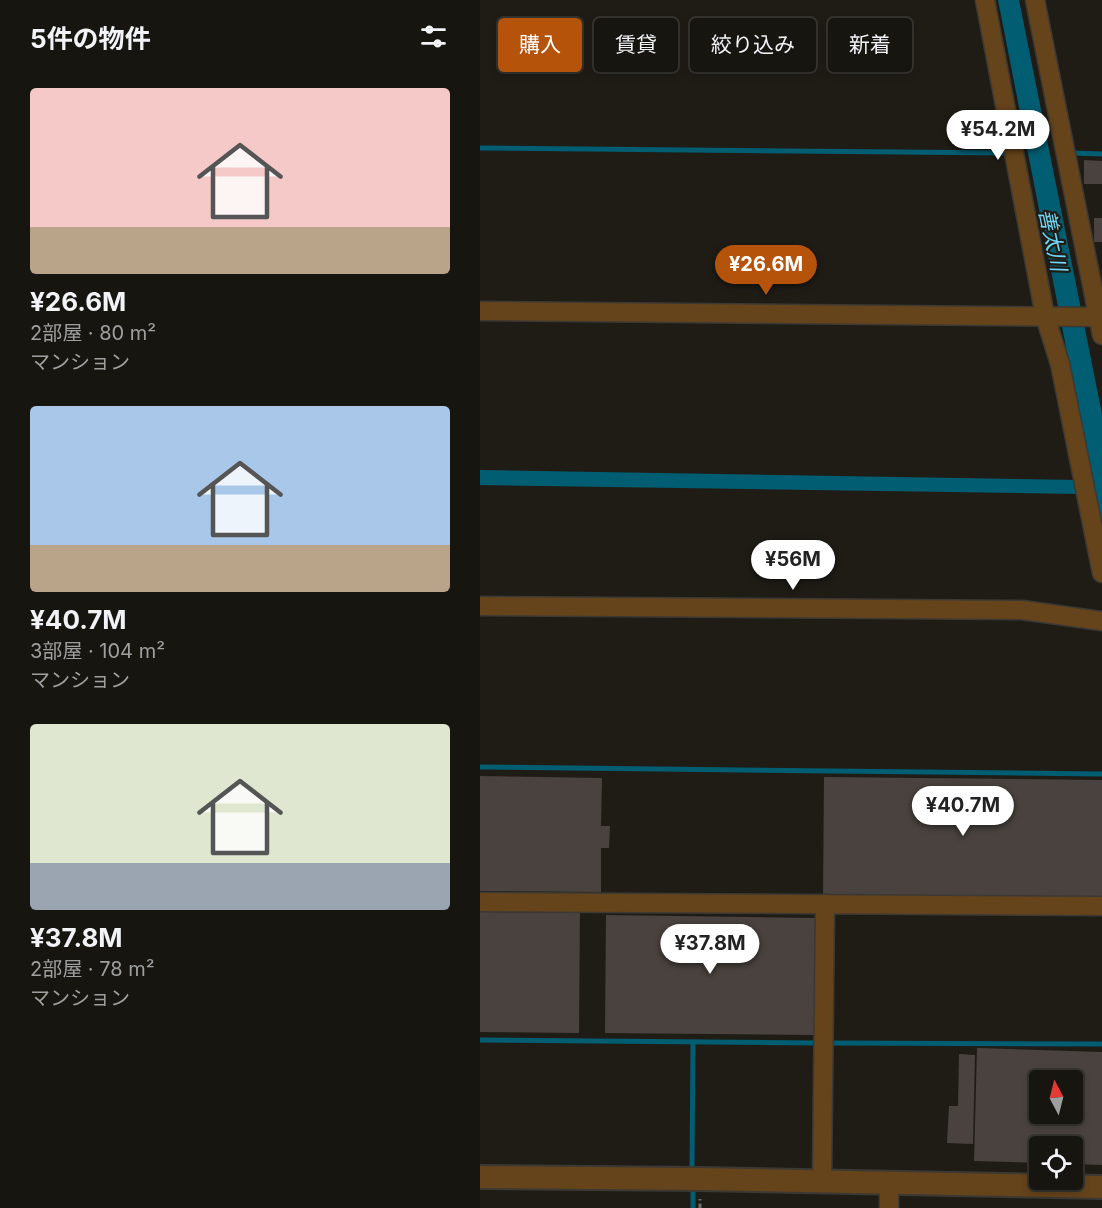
<!DOCTYPE html>
<html lang="ja">
<head>
<meta charset="utf-8">
<style>
	body { margin:0; font-family:Inter,"Noto Sans JP",sans-serif; background:#201e19; color:#f1f3f6; height:100vh; display:flex; flex-direction:column; font-size:22px; white-space:nowrap }
	* { box-sizing:border-box; margin:0 }
	p { font-size:20px; color:#9e9f9f }
	.icon { flex:none; width:33px; height:33px; fill:none; stroke:currentColor; stroke-width:2; stroke-linecap:round; stroke-linejoin:round }
	.map { position:relative; flex:1; overflow:hidden }
	.sheet { display:flex; flex-direction:column; background:#171510; width:480px }
	.sheet>* { flex:none }
	.banner { position:absolute; left:18px; top:18px; width:513px; height:54px; display:flex; gap:12px }
	.needle { width:39px; rotate:353deg }
	.controls { position:absolute; left:549px; top:1070px; display:grid; gap:12px }
	.controls a { display:grid; place-items:center; width:54px; height:54px; border-radius:6px; background:#171510; box-shadow:0 3px 9px #0003,0 0 0 2px #363430; font-size:30px }
	.price { position:absolute; translate:-50% -51px; padding:0 14px; border-radius:21px; background:#fff; color:#222; font-size:20px; line-height:39px; filter:drop-shadow(0 2px 3px #0008) }
	.price::after { content:''; position:absolute; left:50%; top:36px; width:18px; height:14px; margin-left:-9px; background:inherit; clip-path:polygon(0 0,100% 0,50% 100%) }
	.price.current { background:#b45309; color:#fff }
	ul { padding:0; list-style:none }
	li { display:grid; align-content:center; gap:12px; height:318px; padding:0 30px }
	li span { display:grid; place-items:center; height:186px; border-radius:6px; color:#555 }
	li>.icon { margin-inline-start:auto }
	span .icon { width:108px; height:108px; fill:#fffc; stroke-width:1 }
	li b { font-size:26px }
	h2 { display:flex; justify-content:space-between; align-items:center; height:72px; padding:0 30px; font-size:26px }
	.tag { padding:0 21px; border-radius:6px; background:#171510; box-shadow:0 3px 9px #0003,0 0 0 2px #363430; font-size:21px; line-height:54px }
	.tag.current { background:#b45309; color:#fff }
	main { display:flex; flex:1; min-height:0 }
	.map>svg:first-child { display:block }
	.water { fill:#005d72 }
	.lines { fill:none; stroke-linecap:round; stroke-linejoin:round }
	.stream { stroke:#005d72; stroke-width:5 }
	.building { fill:#49423e; fill-rule:evenodd }
	.minor-casing { stroke:#3c3934; stroke-width:21 }
	.tertiary-casing { stroke:#3c3934; stroke-width:26 }
	.path { stroke:#716e69; stroke-width:3; stroke-dasharray:4.5 3; stroke-linecap:butt }
	.minor { stroke:#65431b; stroke-width:18 }
	.tertiary { stroke:#65431b; stroke-width:22 }
	.labels { text-anchor:middle; dominant-baseline:central; stroke-width:4.5; stroke-linejoin:round; paint-order:stroke }
	.water-label { font-size:21px; font-style:italic; fill:#6fd6f5; stroke:#1f1c16 }
</style>
</head>
<body>
<main>
<section class="sheet">
<h2>5件の物件<svg class="icon" aria-label="filters" viewBox="0 0 24 24"><path d="M4 7h16M4 17h16"/><circle cx="9" cy="7" r="2"/><circle cx="15" cy="17" r="2"/></svg></h2>
<ul>
<li><span style="background:linear-gradient(#f6c9c9 75%,#b9a48a 0)"><svg class="icon" aria-label="home" viewBox="0 0 24 24"><path d="M3 11l9-7 9 7M6 9v11h12V9"/></svg></span><div><b>¥26.6M</b><p>2部屋 · 80 m²</p><p>マンション</p></div></li>
<li><span style="background:linear-gradient(#a9c7e8 75%,#b9a48a 0)"><svg class="icon" aria-label="home" viewBox="0 0 24 24"><path d="M3 11l9-7 9 7M6 9v11h12V9"/></svg></span><div><b>¥40.7M</b><p>3部屋 · 104 m²</p><p>マンション</p></div></li>
<li><span style="background:linear-gradient(#dfe7d0 75%,#9aa5b1 0)"><svg class="icon" aria-label="home" viewBox="0 0 24 24"><path d="M3 11l9-7 9 7M6 9v11h12V9"/></svg></span><div><b>¥37.8M</b><p>2部屋 · 78 m²</p><p>マンション</p></div></li>
</ul>
</section>
<div class="map">
<svg width="622" height="1208" viewBox="0 0 622 1208">
	<rect width="100%" height="100%" fill="#1f1c16"/>
	<g class="water">
		<polygon points="518,0 539,0 622,414 622,531"/>
		<polygon points="0,470 599,480 601,494 0,485"/>
	</g>
	<g class="lines">
		<g class="stream">
			<polyline points="0,148 529,153"/>
			<polyline points="592,153 622,154"/>
			<polyline points="0,767 622,774"/>
			<polyline points="0,1040 336,1043"/>
			<polyline points="351,1043 622,1044"/>
			<polyline points="212,1167 213,1042"/>
			<polyline points="213,1208 213,1193"/>
		</g>
	</g>
	<g class="building">
		<polygon points="604,160 622,161 622,184 604,184"/>
		<rect x="614" y="218" width="8" height="24"/>
		<polygon points="0,776 122,778 121,826 130,826 129,848 121,848 121,892 0,891"/>
		<polygon points="344,777 622,780 622,897 343,895"/>
		<polygon points="0,912 100,913 99,1033 0,1032"/>
		<polygon points="126,915 335,918 334,1035 125,1033"/>
		<path d="M497,1048L622,1052V1165L592,1164V1146H560V1163L494,1161ZM560,1080H592V1113H560Z"/>
		<polygon points="479,1054 495,1055 493,1144 467,1143 469,1106 478,1106"/>
	</g>
	<g class="lines">
		<defs>
			<g id="minor">
				<polyline points="505,0 565,316 580,364 622,573"/>
				<polyline points="555,0 622,335"/>
				<polyline points="0,311 622,317"/>
				<polyline points="0,606 542,610 622,621"/>
				<polyline points="0,902 622,906"/>
				<polyline points="342,1182 345,904"/>
				<polyline points="409,1184 409,1208"/>
			</g>
			<polyline id="tertiary" points="0,1177 220,1179 622,1187"/>
		</defs>
		<use href="#minor" class="minor-casing"/>
		<use href="#tertiary" class="tertiary-casing"/>
		<polyline class="path" points="220,1208 220,1199"/>
		<use href="#minor" class="minor"/>
		<use href="#tertiary" class="tertiary"/>
	</g>
	<g class="labels">
		<g class="water-label">
			<text transform="translate(573 240) rotate(78)">善太川</text>
		</g>
	</g>
</svg>
<div class="controls">
<a><svg class="needle" viewBox="-14 -14 28 28"><path d="M0-13l5 13h-10z" fill="#e53935"/><path d="M0 13l5-13h-10z" fill="#9e9f9f"/></svg></a>
<a><svg class="icon" aria-label="locate" viewBox="0 0 24 24"><circle cx="12" cy="12" r="6"/><path d="M12 2v4M12 18v4M2 12h4M18 12h4"/></svg></a>
</div>
<b class="price" style="left:518px;top:161px">¥54.2M</b>
<b class="price current" style="left:286px;top:296px">¥26.6M</b>
<b class="price" style="left:313px;top:591px">¥56M</b>
<b class="price" style="left:483px;top:837px">¥40.7M</b>
<b class="price" style="left:230px;top:975px">¥37.8M</b>
<div class="banner">
<a class="tag current">購入</a>
<a class="tag">賃貸</a>
<a class="tag">絞り込み</a>
<a class="tag">新着</a>
</div>
</div>
</main>
</body>
</html>
